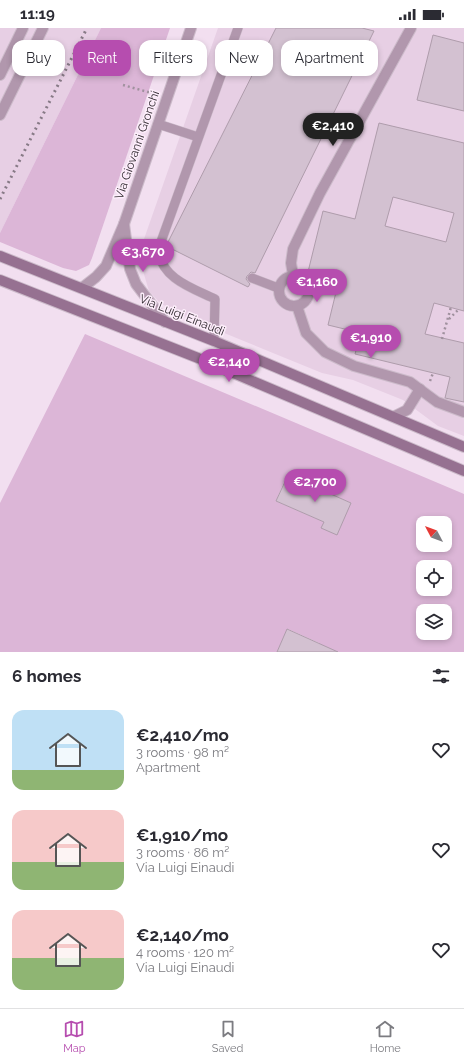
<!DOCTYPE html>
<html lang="en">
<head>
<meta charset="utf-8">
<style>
	body { margin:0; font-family:Raleway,sans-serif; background:#f7f7f7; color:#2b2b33; height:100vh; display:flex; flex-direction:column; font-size:15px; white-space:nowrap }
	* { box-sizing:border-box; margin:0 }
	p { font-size:13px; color:#7c7c81 }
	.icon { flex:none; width:22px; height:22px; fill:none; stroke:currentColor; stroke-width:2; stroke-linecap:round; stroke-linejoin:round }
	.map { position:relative; height:624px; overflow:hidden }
	.side { display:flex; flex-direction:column; background:#fff; flex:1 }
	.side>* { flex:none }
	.hud { position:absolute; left:12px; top:12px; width:440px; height:36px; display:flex; gap:8px }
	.needle { width:26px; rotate:311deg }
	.controls { position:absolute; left:416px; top:488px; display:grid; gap:8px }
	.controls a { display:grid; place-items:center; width:36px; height:36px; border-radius:8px; background:#fff; box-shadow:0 2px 6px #0003; font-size:20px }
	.price { position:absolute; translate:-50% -34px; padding:0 9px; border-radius:14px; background:#b64daf; color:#fff; font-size:13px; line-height:26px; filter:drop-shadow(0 1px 2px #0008) }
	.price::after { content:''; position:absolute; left:50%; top:24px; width:12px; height:9px; margin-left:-6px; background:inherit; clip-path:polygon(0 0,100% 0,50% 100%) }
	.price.selected { background:#222; color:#fff }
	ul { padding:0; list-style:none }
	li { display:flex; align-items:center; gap:12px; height:100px; padding:0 12px }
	li span { display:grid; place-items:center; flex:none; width:112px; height:80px; border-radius:12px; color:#555 }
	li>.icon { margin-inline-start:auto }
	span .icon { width:48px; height:48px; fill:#fffc; stroke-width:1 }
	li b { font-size:17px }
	h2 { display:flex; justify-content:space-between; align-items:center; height:48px; padding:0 12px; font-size:17px }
	.pill { padding:0 14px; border-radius:12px; background:#fff; box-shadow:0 2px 6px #0003; font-size:14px; line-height:36px }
	.pill.selected { background:#b64daf; color:#fff }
	.status { display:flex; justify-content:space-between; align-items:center; height:28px; padding:0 20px; background:#fff; direction:ltr }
	.status svg { height:11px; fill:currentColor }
	.tabs { display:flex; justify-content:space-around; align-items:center; height:56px; border-top:1px solid #e1e1e2; background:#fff; font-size:11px; color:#7c7c81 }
	.tabs a { display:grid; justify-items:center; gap:2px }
	.tabs .selected { color:#b64daf }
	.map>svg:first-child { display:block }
	.built { fill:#e7cfe4 }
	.green { fill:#dcb6d7; fill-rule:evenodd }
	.building { fill:#d3c1d1; stroke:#ae9cab; fill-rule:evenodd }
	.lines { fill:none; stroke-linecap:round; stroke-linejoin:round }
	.service-casing { stroke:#ccbbca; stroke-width:10 }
	.minor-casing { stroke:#ccbbca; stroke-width:12 }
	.secondary-casing { stroke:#ccbbca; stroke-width:12 }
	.path { stroke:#a0919e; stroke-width:2.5; stroke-dasharray:2 3; stroke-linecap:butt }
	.service { stroke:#b197ad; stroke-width:9 }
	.minor { stroke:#b197ad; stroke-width:10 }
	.secondary { stroke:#967191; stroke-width:10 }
	.rail { stroke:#877a86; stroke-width:3; stroke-dasharray:2 4; stroke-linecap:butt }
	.labels { text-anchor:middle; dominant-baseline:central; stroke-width:3; stroke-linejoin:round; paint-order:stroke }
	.street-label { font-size:12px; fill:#332b32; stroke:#fdeefb }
</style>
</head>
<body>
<div class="status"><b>11:19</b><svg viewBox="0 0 49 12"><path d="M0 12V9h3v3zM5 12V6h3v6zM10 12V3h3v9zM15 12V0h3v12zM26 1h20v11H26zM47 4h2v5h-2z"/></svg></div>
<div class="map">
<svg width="464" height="624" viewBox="0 0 464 624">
	<rect width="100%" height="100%" fill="#f2dff0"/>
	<g class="built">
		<polygon points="0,0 101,0 0,205"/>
		<polygon points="218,0 464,0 464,408 438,398 403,372 353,352 322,345 190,291 160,275 149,263 143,243 144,211"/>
	</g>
	<g class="green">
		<polygon points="101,0 170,0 92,230 89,237 76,243 63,240 0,214 0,205"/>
		<path d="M85,306L464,466V624H315L319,615L288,601L277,624H0V475ZM287,447L351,475L324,494L276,473ZM423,495H445V517H423ZM423,539H445V561H423ZM423,583H445V605H423Z"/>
	</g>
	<g class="building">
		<polygon points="276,0 362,0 374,3 255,245 251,244 247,248 246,251 250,256 248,259 166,218"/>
		<polygon points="433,7 464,15 464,83 417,72"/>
		<path d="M379,95L464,115V283L434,275L425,306L464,315V374L445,370L450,349L355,326L361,305L328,297L338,256L307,248L323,183L355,191ZM393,169L454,185L446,214L385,198Z"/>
		<polygon points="288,447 351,475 337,507 321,500 324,494 276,473"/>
		<polygon points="287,601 338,624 277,624"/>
	</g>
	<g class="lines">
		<defs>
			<g id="service">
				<polyline points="158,96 198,109"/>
				<polyline points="252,250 278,260"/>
				<path d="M214,313L215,271C192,260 162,251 158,222L238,0"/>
			</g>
			<g id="minor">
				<polyline points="0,47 23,0"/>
				<polyline points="0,87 43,0"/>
				<polyline points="124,196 130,241 136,256 165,294"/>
				<polyline points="293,247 291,235 293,221 320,165 411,0"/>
				<circle cx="294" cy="263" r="15"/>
				<polyline points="82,260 96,249 106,238 124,196 191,0"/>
				<polyline points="297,278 306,305 325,324 354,338 410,354 437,374 464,384"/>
				<polyline points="395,388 407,382 420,361"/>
			</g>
			<g id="secondary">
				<polyline points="0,228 214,313 464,419"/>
				<polyline points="0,252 198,330 464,443"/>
			</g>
		</defs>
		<use href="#service" class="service-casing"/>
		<use href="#minor" class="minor-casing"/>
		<use href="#secondary" class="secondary-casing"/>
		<g class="path">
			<polyline points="123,57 155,66"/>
			<polyline points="449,291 459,281"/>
			<polyline points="442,311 451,279"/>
			<polyline points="430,353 433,345"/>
		</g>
		<use href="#service" class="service"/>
		<use href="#minor" class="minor"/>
		<use href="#secondary" class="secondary"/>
		<polyline class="rail" points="0,171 87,0"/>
	</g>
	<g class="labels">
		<g class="street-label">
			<text transform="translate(137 117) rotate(-71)">Via Giovanni Gronchi</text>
			<text transform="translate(182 287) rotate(22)">Via Luigi Einaudi</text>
		</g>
	</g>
</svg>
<div class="controls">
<a><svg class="needle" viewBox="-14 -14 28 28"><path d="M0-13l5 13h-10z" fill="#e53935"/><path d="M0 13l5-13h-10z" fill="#7c7c81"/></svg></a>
<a><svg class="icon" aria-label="locate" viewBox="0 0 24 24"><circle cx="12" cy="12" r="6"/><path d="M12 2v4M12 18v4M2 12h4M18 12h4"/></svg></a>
<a><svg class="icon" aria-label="layers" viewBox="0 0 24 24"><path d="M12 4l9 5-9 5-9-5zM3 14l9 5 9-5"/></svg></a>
</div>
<b class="price selected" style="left:333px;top:119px">€2,410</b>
<b class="price" style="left:143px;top:245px">€3,670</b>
<b class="price" style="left:317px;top:275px">€1,160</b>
<b class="price" style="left:371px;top:331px">€1,910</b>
<b class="price" style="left:229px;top:355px">€2,140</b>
<b class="price" style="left:315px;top:475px">€2,700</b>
<div class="hud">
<a class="pill">Buy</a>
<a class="pill selected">Rent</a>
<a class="pill">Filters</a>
<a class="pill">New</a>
<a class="pill">Apartment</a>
</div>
</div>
<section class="side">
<h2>6 homes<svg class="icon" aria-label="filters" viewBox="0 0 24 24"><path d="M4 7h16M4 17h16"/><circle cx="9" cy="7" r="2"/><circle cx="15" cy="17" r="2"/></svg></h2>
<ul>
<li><span style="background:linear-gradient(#bfe0f5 75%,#8fb573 0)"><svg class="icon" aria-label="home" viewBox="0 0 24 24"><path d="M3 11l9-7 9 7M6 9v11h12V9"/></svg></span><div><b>€2,410/mo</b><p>3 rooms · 98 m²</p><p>Apartment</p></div><svg class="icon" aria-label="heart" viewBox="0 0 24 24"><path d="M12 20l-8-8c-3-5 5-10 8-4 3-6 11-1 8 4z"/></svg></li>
<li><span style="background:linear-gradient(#f6c9c9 65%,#8fb573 0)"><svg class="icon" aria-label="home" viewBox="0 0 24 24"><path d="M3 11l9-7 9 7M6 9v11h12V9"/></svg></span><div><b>€1,910/mo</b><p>3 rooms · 86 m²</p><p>Via Luigi Einaudi</p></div><svg class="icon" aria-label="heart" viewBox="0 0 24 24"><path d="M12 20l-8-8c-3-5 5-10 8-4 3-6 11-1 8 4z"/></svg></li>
<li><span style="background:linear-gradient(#f6c9c9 60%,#8fb573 0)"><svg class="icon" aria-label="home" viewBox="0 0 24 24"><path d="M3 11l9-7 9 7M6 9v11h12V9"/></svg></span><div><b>€2,140/mo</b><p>4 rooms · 120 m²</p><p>Via Luigi Einaudi</p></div><svg class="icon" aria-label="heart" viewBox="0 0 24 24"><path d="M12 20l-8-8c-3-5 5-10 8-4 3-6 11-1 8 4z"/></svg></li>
</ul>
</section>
<nav class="tabs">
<a class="selected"><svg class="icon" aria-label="map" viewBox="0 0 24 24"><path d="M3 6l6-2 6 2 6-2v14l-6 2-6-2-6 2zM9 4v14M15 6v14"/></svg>Map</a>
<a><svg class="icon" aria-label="saved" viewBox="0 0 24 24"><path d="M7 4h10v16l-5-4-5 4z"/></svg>Saved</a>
<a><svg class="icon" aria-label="home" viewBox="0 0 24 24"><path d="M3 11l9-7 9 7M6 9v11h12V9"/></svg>Home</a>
</nav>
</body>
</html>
